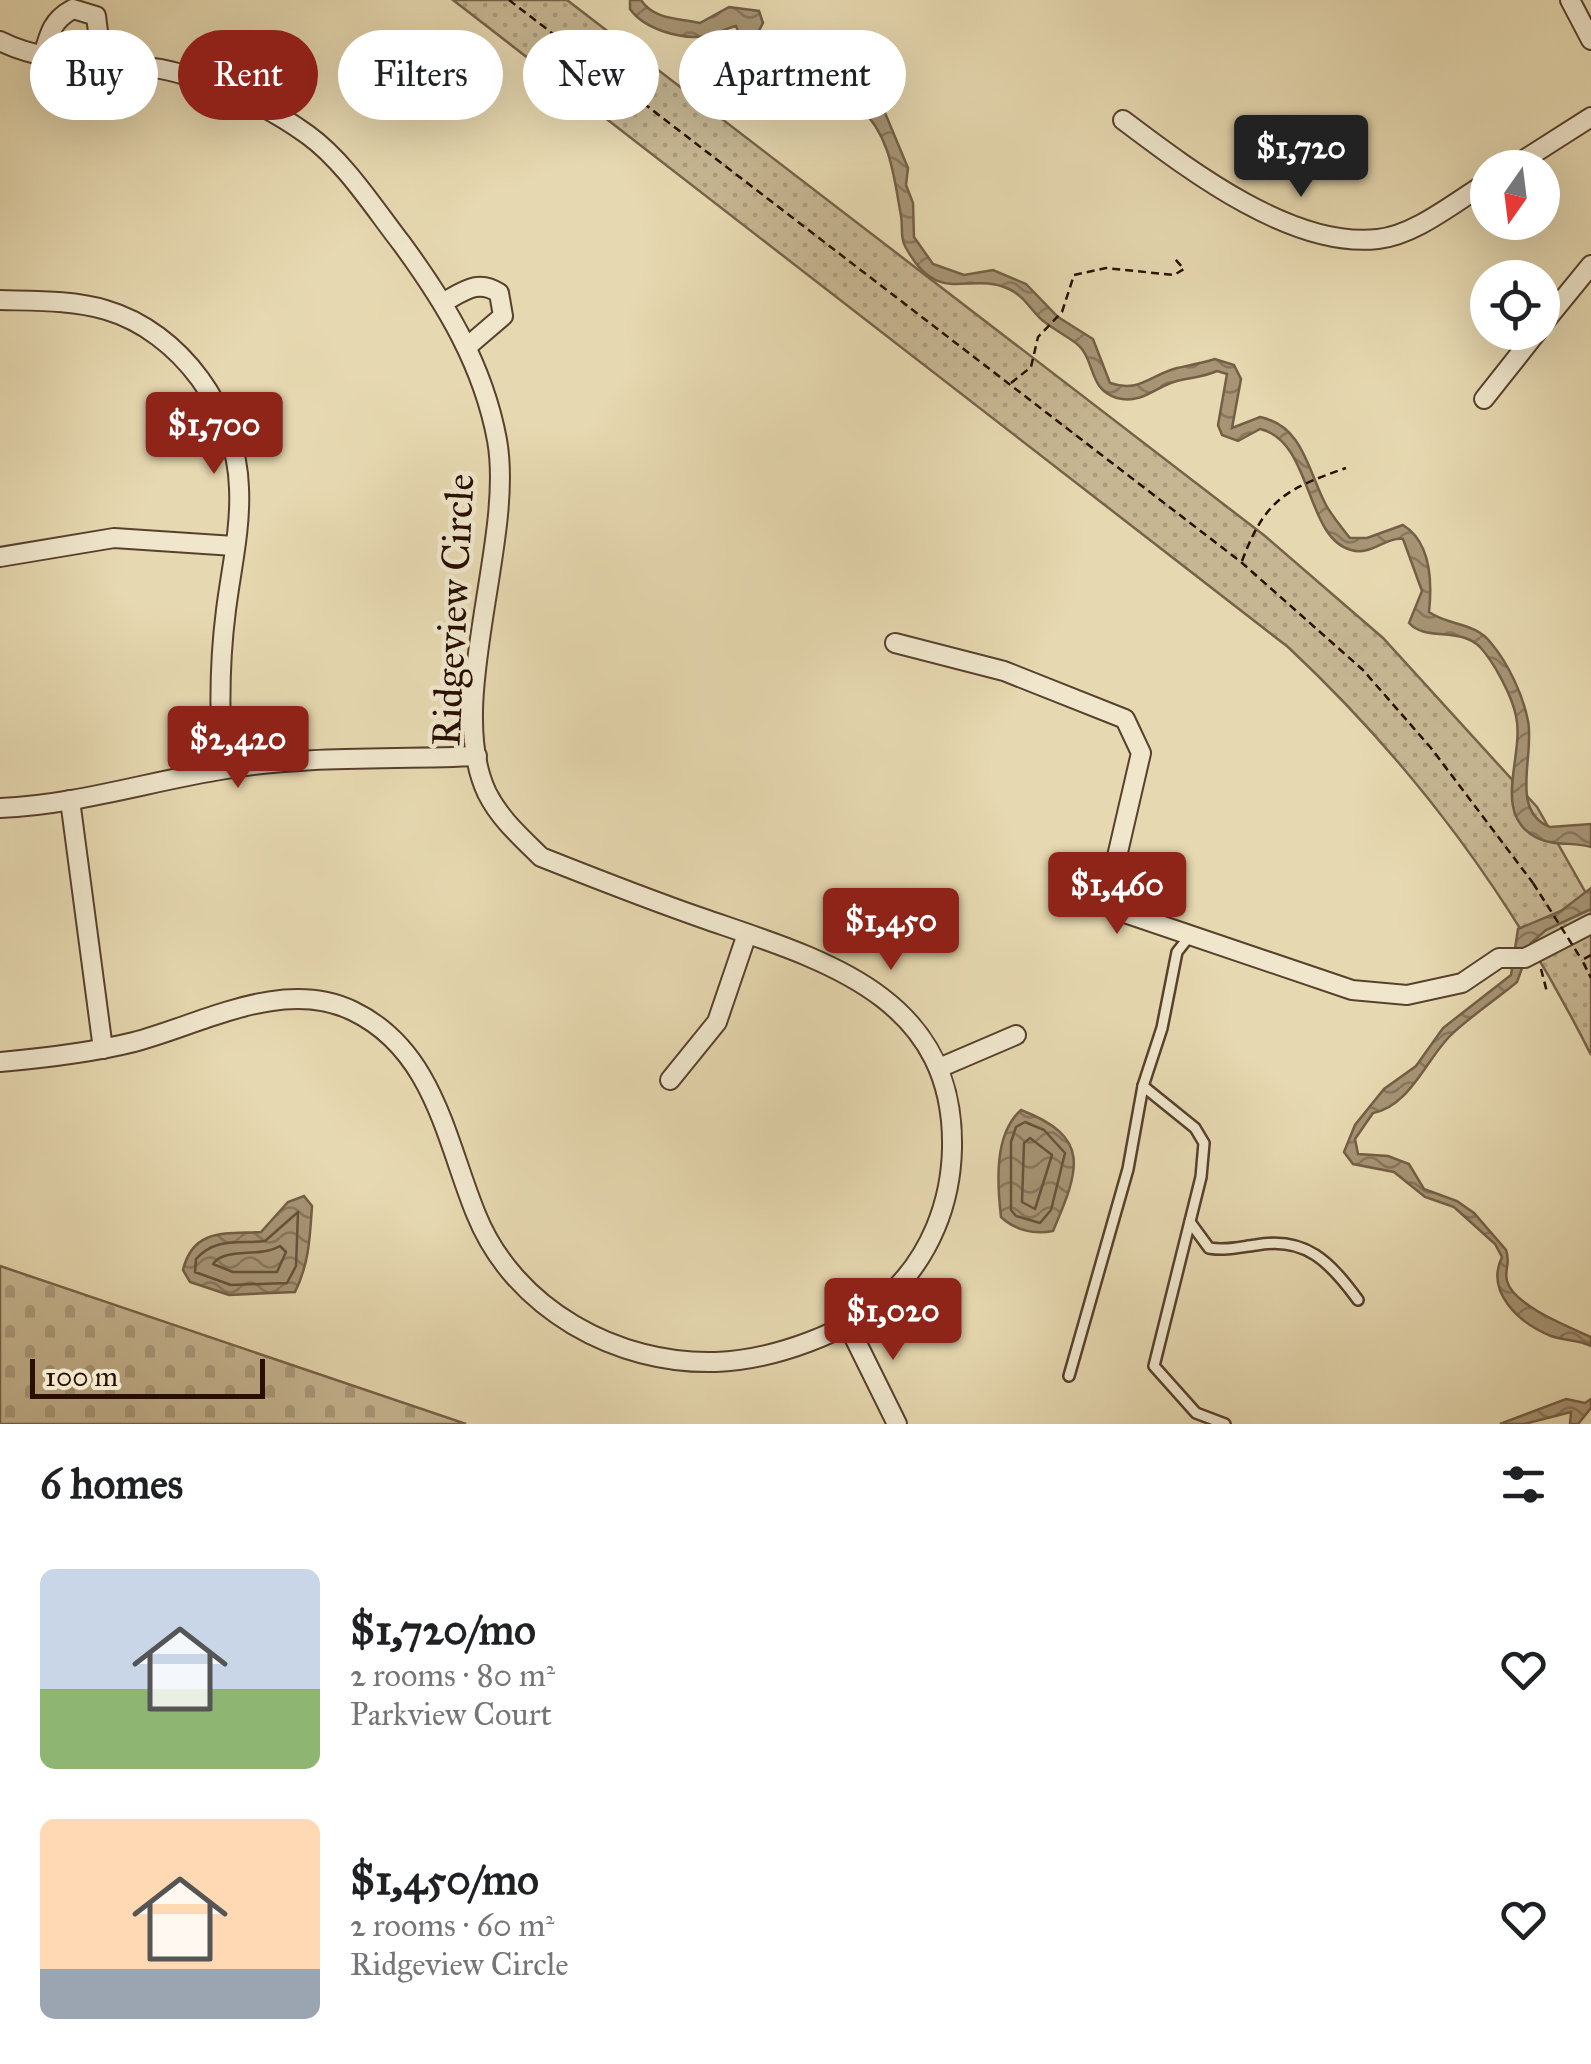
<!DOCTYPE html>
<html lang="en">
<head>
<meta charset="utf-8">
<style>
	body { margin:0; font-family:"IM FELL Great Primer",serif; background:#f2f2f2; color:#202124; height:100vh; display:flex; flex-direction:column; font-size:38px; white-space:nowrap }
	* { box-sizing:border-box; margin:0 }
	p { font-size:32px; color:#757577 }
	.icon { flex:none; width:55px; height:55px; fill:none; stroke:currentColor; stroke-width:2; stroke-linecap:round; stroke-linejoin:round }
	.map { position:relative; height:1424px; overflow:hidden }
	.drawer { display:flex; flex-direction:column; background:#fff; flex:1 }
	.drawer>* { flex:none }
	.guide { position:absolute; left:30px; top:30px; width:1000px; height:90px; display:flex; gap:20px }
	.needle { width:65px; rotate:194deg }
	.fabs { position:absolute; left:1470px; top:150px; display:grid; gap:20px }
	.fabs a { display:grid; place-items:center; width:90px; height:90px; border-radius:50%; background:#fff; box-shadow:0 10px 40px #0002; font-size:50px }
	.scale { position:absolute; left:30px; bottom:25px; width:235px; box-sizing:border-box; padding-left:10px; border:5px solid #290f00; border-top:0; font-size:28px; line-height:35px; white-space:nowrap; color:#290f00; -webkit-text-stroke:8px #efe6cc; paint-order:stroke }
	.price { position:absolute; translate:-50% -85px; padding:0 22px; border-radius:10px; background:#8f2418; color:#fff; font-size:32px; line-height:65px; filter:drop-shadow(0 2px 5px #0008) }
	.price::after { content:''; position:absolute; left:50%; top:60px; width:30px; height:22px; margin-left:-15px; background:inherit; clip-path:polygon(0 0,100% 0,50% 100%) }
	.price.on { background:#222; color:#fff }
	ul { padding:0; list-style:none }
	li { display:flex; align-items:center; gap:30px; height:250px; padding:0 40px }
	li span { display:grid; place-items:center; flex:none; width:280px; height:200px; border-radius:15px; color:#555 }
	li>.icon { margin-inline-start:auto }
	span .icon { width:120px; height:120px; fill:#fffc; stroke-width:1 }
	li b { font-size:42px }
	h2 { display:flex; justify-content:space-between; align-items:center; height:120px; padding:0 40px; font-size:42px }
	.tag { padding:0 35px; border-radius:45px; background:#fff; box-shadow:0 10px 40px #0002; font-size:35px; line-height:90px }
	.tag.on { background:#8f2418; color:#fff }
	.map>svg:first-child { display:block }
	.grass { fill:url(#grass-dots); stroke:#786249; stroke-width:2.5 }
	.cemetery { fill:url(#cemetery-stones); stroke:#786249; stroke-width:2.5 }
	.water { fill:url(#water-waves); stroke:#745f46; stroke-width:2.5 }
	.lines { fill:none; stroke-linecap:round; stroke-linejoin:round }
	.shore { stroke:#68523a; stroke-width:2.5 }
	.lane-casing { stroke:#58412c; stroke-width:14 }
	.street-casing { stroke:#58412c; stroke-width:22 }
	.path { stroke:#290f00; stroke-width:2.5; stroke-dasharray:8 5; stroke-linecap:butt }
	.lane { stroke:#efe6cc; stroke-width:9 }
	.street { stroke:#efe6cc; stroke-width:18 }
	.path-bridge { stroke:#290f00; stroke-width:2.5; stroke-dasharray:8 5; stroke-linecap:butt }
	.labels { text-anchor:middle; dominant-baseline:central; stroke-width:9; stroke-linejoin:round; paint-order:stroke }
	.street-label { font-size:40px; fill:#290f00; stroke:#efe6cc }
</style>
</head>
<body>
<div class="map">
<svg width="1591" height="1424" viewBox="0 0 1591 1424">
	<defs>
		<pattern id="grass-dots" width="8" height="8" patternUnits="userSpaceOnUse" patternTransform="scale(2.5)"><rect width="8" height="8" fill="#c6b692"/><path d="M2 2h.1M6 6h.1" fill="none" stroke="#aa9b7c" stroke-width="1.8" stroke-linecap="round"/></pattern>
		<pattern id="cemetery-stones" width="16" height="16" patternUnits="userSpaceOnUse" patternTransform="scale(2.5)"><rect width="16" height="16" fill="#c6b692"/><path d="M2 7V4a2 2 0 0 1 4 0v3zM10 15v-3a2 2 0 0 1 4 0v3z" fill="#aa9b7c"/></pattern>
		<pattern id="water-waves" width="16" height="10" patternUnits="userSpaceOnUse" patternTransform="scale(2.5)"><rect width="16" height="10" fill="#a69474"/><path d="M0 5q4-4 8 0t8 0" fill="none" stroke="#87775d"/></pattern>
	</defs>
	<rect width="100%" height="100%" fill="#e6d8b0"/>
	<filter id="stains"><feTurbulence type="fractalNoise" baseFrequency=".002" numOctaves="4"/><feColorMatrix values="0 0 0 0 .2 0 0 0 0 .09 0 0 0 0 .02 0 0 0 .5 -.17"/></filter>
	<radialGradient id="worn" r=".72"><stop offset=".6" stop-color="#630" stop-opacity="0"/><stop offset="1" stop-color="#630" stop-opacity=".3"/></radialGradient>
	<path class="grass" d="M453,0H567L1265,536L1383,638L1537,807L1591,902V1055C1513,899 1415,766 1288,647Z"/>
	<polygon class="cemetery" points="0,1266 466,1424 0,1424"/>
	<g class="water">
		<path d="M630,0H641C654,20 679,18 700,23L729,7L759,11L763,23L753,42L769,59L842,81L883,108L908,168L906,185L913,203L914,237L933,264L964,275L993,270L1026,284L1058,317L1093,339L1110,383C1140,393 1150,375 1177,368C1191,365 1202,363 1215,359L1234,365L1241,379L1232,428L1260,417C1304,426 1308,472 1326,505C1332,516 1342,528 1350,538H1367L1403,525C1432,543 1432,584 1429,612C1449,626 1475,622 1491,643C1508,663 1523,695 1528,721C1535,755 1509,811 1550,827L1591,824V847C1574,842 1553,846 1537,838C1490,814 1525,756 1516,716C1512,696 1494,662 1480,647C1459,626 1426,642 1409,623L1422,591L1403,539C1385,537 1371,556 1351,550C1305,538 1312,440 1260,429L1238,441L1222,435L1218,425L1227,374L1217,371C1203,377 1195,377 1181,380C1157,384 1144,405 1117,398C1086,389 1097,356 1073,341C1063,334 1052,328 1042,320C1030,309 1024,296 1009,289C969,270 938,309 905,246C900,237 903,227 901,216C894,178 891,135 859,107C830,81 759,85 743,55C738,45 741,36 736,26C725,28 716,35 705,36C681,40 644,29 630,9Z"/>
		<path d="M1591,888V909L1546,930L1531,943L1517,982C1498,998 1464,1021 1449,1037C1425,1062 1409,1106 1373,1113L1355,1139L1358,1154L1388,1156L1409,1164L1424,1189L1457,1201L1474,1213L1506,1250C1511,1263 1504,1269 1507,1281C1513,1305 1569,1327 1591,1337V1346C1578,1339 1564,1341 1551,1336C1519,1323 1485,1292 1502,1257L1495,1244L1454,1207L1425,1197L1394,1172L1353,1164L1344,1152L1355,1125L1384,1089L1416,1066L1443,1028L1511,975L1518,929L1561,911Z"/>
		<path d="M1021,1110C1091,1137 1080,1168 1053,1231C1034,1235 1015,1230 1001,1217C997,1182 994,1134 1021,1110Z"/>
		<path d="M304,1196L312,1206C310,1237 309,1264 295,1292L229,1295L190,1282L183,1270C193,1228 226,1234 261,1232L288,1202Z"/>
		<polygon points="1566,1399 1585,1403 1591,1399 1591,1408 1578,1424 1570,1424 1571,1412 1524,1424 1500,1424"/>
	</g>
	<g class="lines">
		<g class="shore">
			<polygon points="1025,1122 1044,1130 1065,1153 1051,1210 1040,1223 1016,1216 1011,1210 1011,1142 1016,1127"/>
			<polygon points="1030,1138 1052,1155 1035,1209 1022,1202 1024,1143"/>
			<path d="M298,1212L296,1266L287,1283L231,1285L195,1272L196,1259C216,1237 238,1244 265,1241Z"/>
			<path d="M280,1246L286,1252L277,1272H233L213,1264C224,1247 260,1258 280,1246Z"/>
		</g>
		<defs>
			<g id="lane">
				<polyline points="1143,1086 1195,1128 1204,1143 1201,1177 1154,1366 1196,1413 1225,1424"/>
				<path d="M1190,1222L1209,1248C1226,1251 1240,1247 1256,1245C1306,1236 1330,1262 1358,1300"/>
				<polyline points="1069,1376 1128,1169 1143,1086 1162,1028 1177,952 1189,937"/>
			</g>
			<g id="street">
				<polyline points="1570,0 1591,40"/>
				<path d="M0,41C55,69 120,57 178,73C223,85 271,108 308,135C345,162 374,208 402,244C446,304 483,365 497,440C515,540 444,703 487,793C500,819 521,837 541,857C594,878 647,899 702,918C820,959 955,994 952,1148C951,1203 930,1256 890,1294C850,1333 772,1360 716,1362C617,1365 514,1309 476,1214C446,1141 434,1050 353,1011C283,977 202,1024 134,1042C90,1053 45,1058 0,1062"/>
				<path d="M43,56C49,34 52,20 73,9L96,16L102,63"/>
				<path d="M1123,120C1188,169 1292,249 1378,239C1416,235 1456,201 1488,182"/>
				<polyline points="1511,168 1591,117"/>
				<path d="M0,300C34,301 73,300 106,310C181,332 237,412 239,488C241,528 231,570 226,610C219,664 219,715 223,769"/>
				<path d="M444,302C464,291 478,279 499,293L503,316L468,346"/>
				<polyline points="1542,325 1591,265"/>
				<polyline points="1484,399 1537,332"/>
				<polyline points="0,557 114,538 234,546"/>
				<polyline points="895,643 1004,671 1125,719 1141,753 1109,891 1113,909 1352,990 1407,995 1462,983 1499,958 1525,958 1591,924"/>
				<polyline points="70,800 103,1049"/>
				<path d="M0,808C77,805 150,781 226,769C309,755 393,760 477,756"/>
				<polyline points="939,1068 1016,1035"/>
				<polyline points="670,1080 717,1022 747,934"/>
				<polyline points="847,1323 897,1424"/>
			</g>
		</defs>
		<use href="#lane" class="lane-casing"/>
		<use href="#street" class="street-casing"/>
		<g class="path">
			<polyline points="509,0 1241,562 1363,670 1431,748 1533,883"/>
			<polyline points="1011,383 1031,367 1038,337 1062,312 1074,275 1106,268 1174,275 1184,269 1174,258"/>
			<path d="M1242,561C1265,500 1285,489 1346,468"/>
			<polyline points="1591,955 1582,960 1591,978"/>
			<polyline points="1541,969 1547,992"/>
		</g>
		<use href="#lane" class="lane"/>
		<use href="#street" class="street"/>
		<polyline class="path-bridge" points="1533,883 1582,960"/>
	</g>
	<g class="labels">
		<g class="street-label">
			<text transform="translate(453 610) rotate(-87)">Ridgeview Circle</text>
		</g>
	</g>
	<rect width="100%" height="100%" filter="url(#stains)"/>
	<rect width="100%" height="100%" fill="url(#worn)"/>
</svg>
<div class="fabs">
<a><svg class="needle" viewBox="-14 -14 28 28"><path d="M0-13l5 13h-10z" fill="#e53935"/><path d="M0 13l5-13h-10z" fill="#757577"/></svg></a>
<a><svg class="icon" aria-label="locate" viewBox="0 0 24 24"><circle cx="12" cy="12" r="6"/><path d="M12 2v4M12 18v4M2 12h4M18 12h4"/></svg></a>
</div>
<div class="scale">100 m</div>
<b class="price on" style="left:1301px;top:200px">$1,720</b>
<b class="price" style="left:214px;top:477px">$1,700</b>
<b class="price" style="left:238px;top:791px">$2,420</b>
<b class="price" style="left:1117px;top:937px">$1,460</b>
<b class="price" style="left:891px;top:973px">$1,450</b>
<b class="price" style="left:893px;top:1363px">$1,020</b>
<div class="guide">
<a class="tag">Buy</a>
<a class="tag on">Rent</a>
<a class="tag">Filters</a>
<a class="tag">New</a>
<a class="tag">Apartment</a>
</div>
</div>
<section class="drawer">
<h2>6 homes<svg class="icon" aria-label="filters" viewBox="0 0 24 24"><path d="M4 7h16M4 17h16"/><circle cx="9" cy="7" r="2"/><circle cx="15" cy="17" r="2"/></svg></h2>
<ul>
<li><span style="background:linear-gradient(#c9d6e8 60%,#8fb573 0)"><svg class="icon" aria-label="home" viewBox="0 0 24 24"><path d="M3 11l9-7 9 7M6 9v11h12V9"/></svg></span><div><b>$1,720/mo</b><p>2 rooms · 80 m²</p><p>Parkview Court</p></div><svg class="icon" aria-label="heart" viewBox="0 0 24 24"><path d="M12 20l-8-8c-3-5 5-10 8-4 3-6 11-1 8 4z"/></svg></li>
<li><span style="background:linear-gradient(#ffd9b3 75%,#9aa5b1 0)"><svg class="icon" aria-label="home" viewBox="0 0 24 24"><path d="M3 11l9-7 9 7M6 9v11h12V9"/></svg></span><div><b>$1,450/mo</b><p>2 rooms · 60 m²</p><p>Ridgeview Circle</p></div><svg class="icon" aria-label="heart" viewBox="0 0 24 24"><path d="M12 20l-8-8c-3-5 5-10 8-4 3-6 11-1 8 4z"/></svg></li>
</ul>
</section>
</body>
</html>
